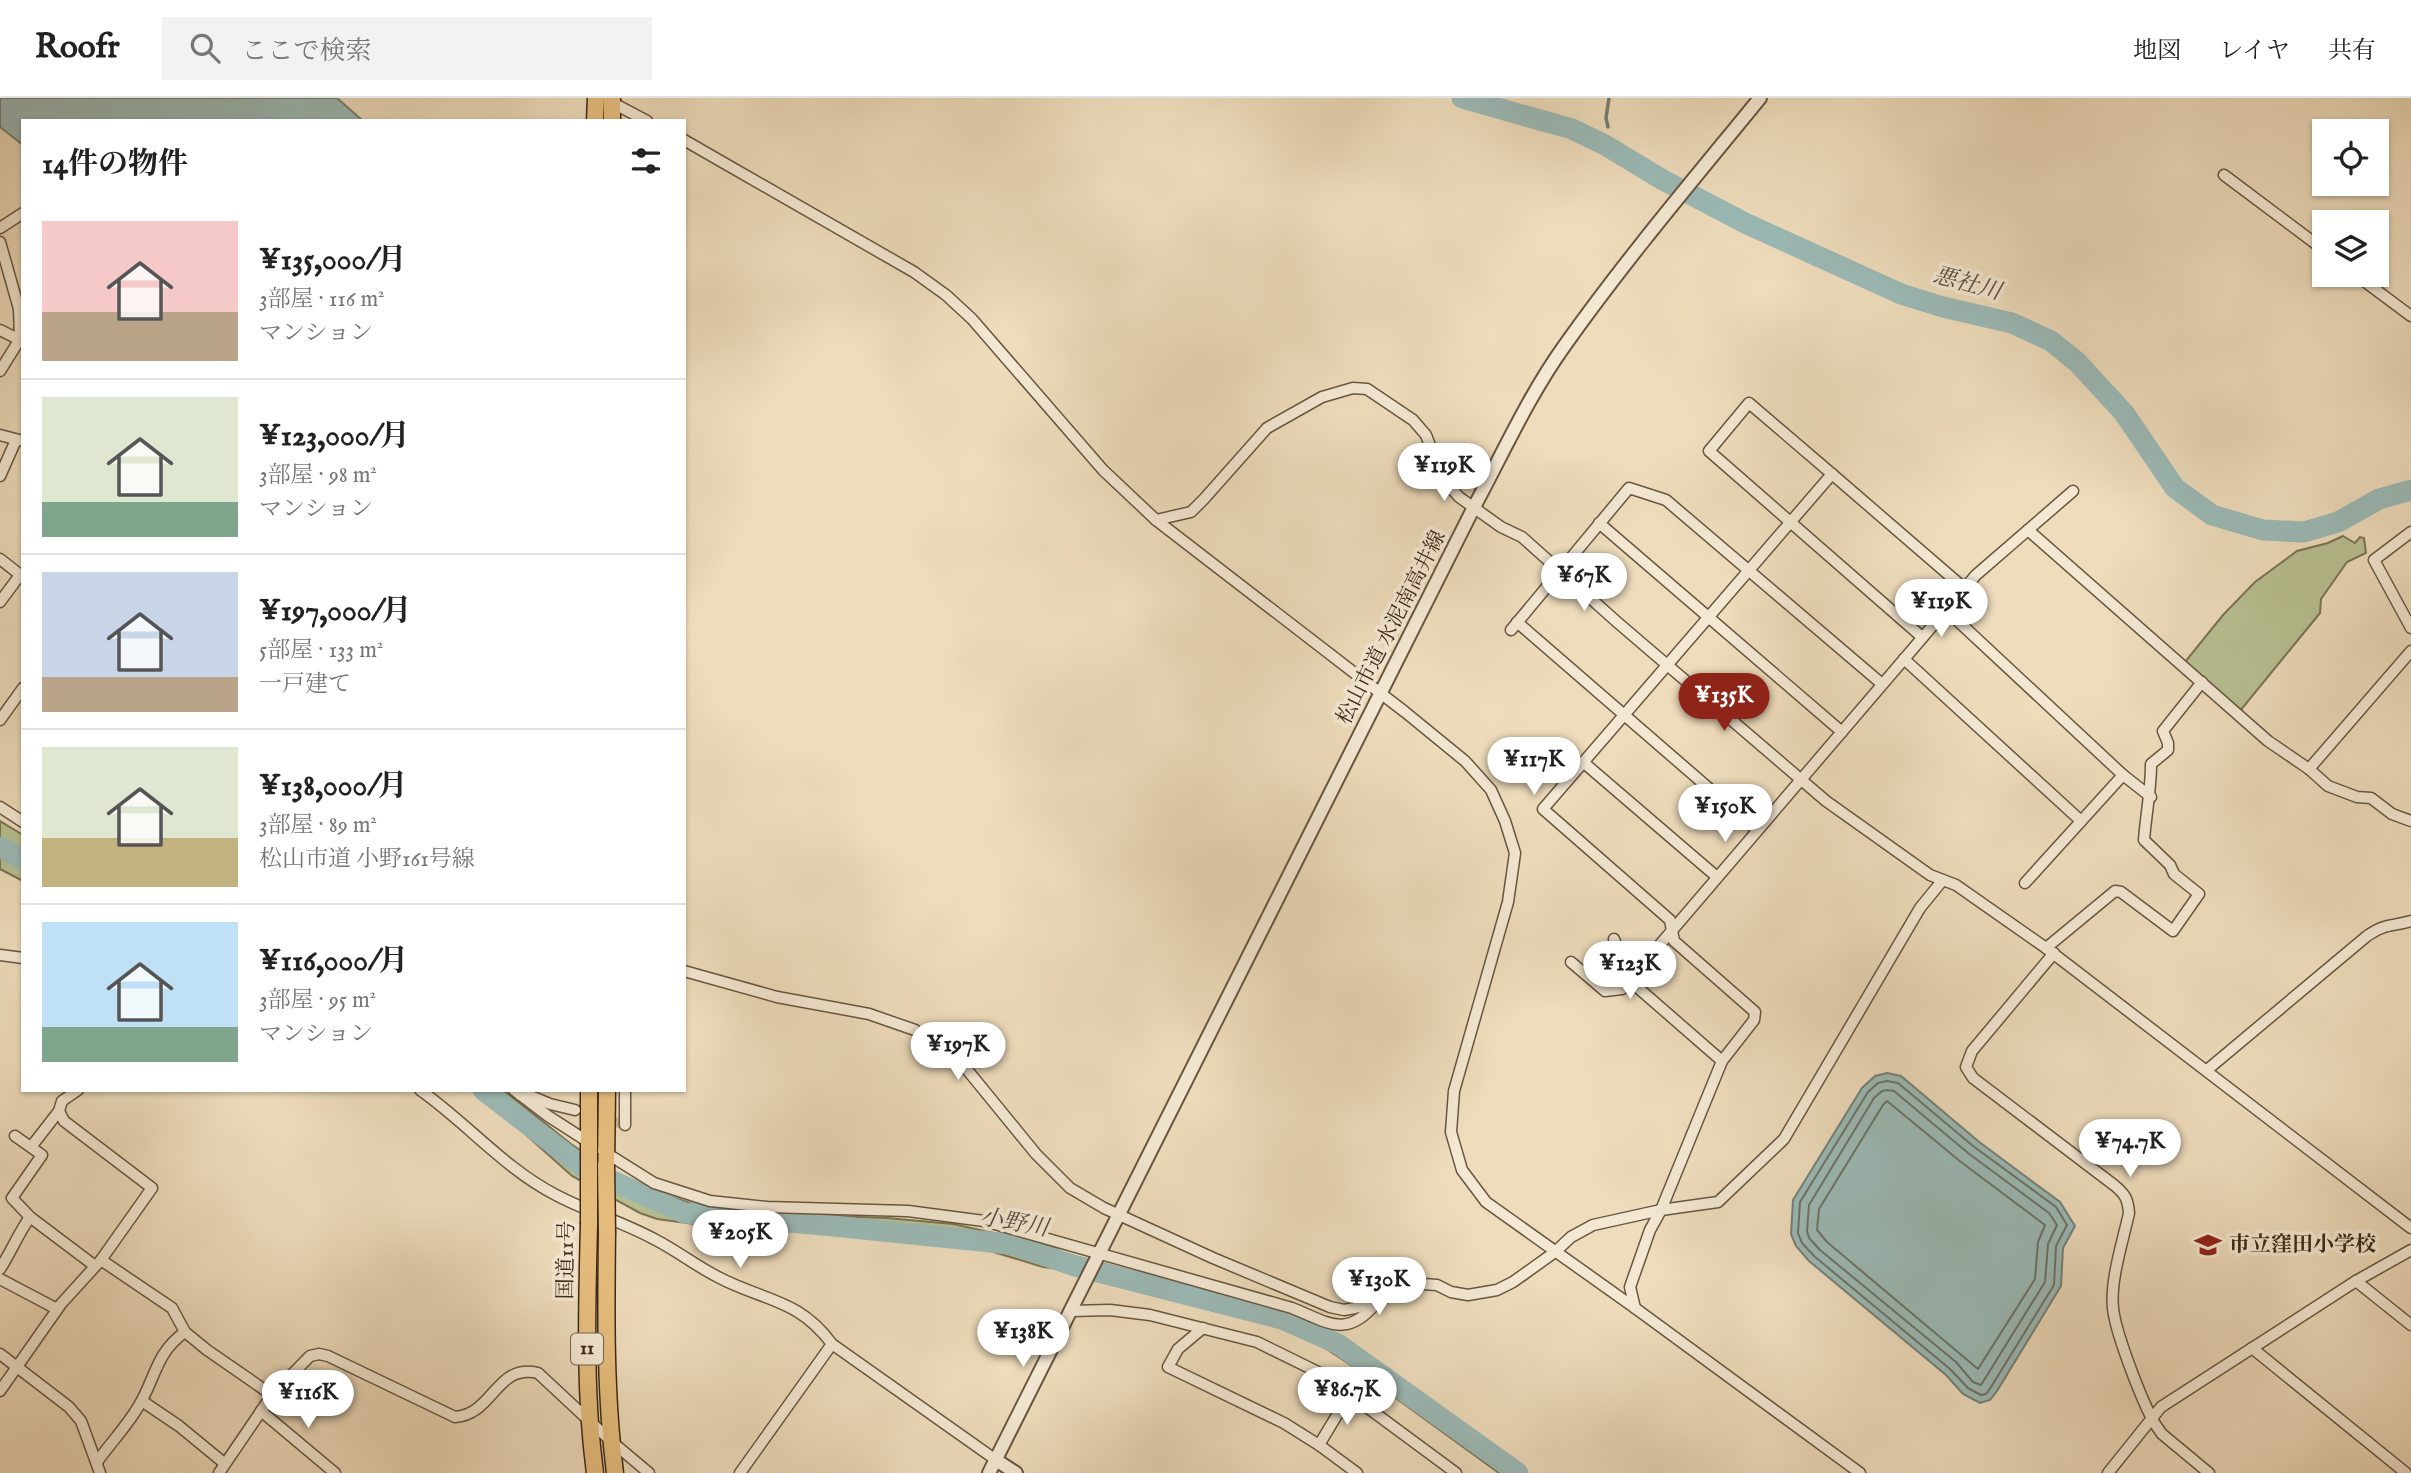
<!DOCTYPE html>
<html lang="ja">
<head>
<meta charset="utf-8">
<style>
	body { margin:0; font-family:"IM FELL English","Noto Serif JP",serif; background:#f2f2f2; color:#222; height:100vh; display:flex; flex-direction:column; font-size:26px; white-space:nowrap }
	* { box-sizing:border-box; margin:0 }
	p { font-size:23px; color:#767676 }
	.icon { flex:none; width:38px; height:38px; fill:none; stroke:currentColor; stroke-width:2; stroke-linecap:round; stroke-linejoin:round }
	.map { position:relative; flex:1; overflow:hidden }
	.panel { position:absolute; left:21px; top:21px; width:665px; height:973px; display:flex; flex-direction:column; background:#fff; border-radius:0px; box-shadow:0 2px 5px #0004 }
	.panel>* { flex:none }
	.buttons { position:absolute; left:2312px; top:21px; display:grid; gap:14px }
	.buttons a { display:grid; place-items:center; width:77px; height:77px; border-radius:0px; background:#fff; box-shadow:0 2px 5px #0004; font-size:35px }
	.price { position:absolute; translate:-50% -60px; padding:0 16px; border-radius:24px; background:#fff; color:#222; font-size:23px; line-height:46px; filter:drop-shadow(0 2px 4px #0008) }
	.price::after { content:''; position:absolute; left:50%; top:42px; width:21px; height:16px; margin-left:-10px; background:inherit; clip-path:polygon(0 0,100% 0,50% 100%) }
	.price.current { background:#8f2418; color:#fff }
	ul { padding:0; list-style:none }
	li { display:flex; align-items:center; gap:21px; height:175px; padding:0 21px }
	li+li { border-top:2px solid #e0e0e0 }
	li span { display:grid; place-items:center; flex:none; width:196px; height:140px; border-radius:0px; color:#555 }
	li>.icon { margin-inline-start:auto }
	span .icon { width:84px; height:84px; fill:#fffc; stroke-width:1 }
	li b { font-size:30px }
	h2 { display:flex; justify-content:space-between; align-items:center; height:84px; padding:0 21px; font-size:30px }
	header { display:flex; align-items:center; gap:42px; box-sizing:border-box; height:98px; padding:0 35px; background:#fff; border-bottom:2px solid #e0e0e0 }
	header strong { font-size:33px }
	nav { display:flex; gap:38px; margin-inline-start:auto; font-size:24px }
	.search { width:490px; height:63px; background:#f2f2f2; display:flex; align-items:center; gap:18px; box-sizing:border-box; padding:0 24px; border-radius:0px; color:#767676; font-size:26px }
	.map>svg:first-child { display:block }
	.green { fill:#b8c092; stroke:#7a7454; stroke-width:2 }
	.water { fill:#9bbab7; stroke:#758077; stroke-width:2 }
	.lines { fill:none; stroke-linecap:round; stroke-linejoin:round }
	.shore { stroke:#6c7267; stroke-width:2 }
	.stream { stroke:#758077; stroke-width:3.5 }
	.river { stroke:#9bbab7; stroke-width:21 }
	.minor-tunnel { stroke:#cab89b; stroke-width:10; stroke-dasharray:10 5; stroke-linecap:butt }
	.minor-casing { stroke:#685640; stroke-width:13 }
	.tertiary-casing { stroke:#685640; stroke-width:16 }
	.trunk-casing { stroke:#3c2917; stroke-width:19 }
	.minor { stroke:#f4e8d3; stroke-width:10 }
	.tertiary { stroke:#f4e8d3; stroke-width:12 }
	.trunk { stroke:#e7be7e; stroke-width:16 }
	.trunk-bridge-casing { stroke:#3c2917; stroke-width:19; stroke-linecap:butt }
	.trunk-bridge { stroke:#e7be7e; stroke-width:16 }
	.labels { text-anchor:middle; dominant-baseline:central; stroke-width:7; stroke-linejoin:round; paint-order:stroke }
	.shield { fill:#f4e8d3; stroke:#73624f; stroke-width:2 }
	.shield-label { font-size:19px; font-weight:bold; fill:#3c2917 }
	.street-label { font-size:21px; fill:#3c2917; stroke:#f4e8d3 }
	.poi-label { font-size:21px; font-weight:bold; fill:#3c2917; stroke:#f4e8d3; text-anchor:start }
	.water-label { font-size:23px; font-style:italic; fill:#544d3f; stroke:#f4e8d3 }
</style>
</head>
<body>
<header>
<strong>Roofr</strong>
<div class="search"><svg class="icon" aria-label="search" viewBox="0 0 24 24"><circle cx="10" cy="10" r="6"/><path d="M15 15l6 6"/></svg>ここで検索</div>
<nav><a>地図</a><a>レイヤ</a><a>共有</a></nav>
</header>
<div class="map">
<svg width="2411" height="1375" viewBox="0 0 2411 1375">
	<rect width="100%" height="100%" fill="#eedcbc"/>
	<filter id="stains"><feTurbulence type="fractalNoise" baseFrequency=".00286" numOctaves="4"/><feColorMatrix values="0 0 0 0 .2 0 0 0 0 .09 0 0 0 0 .02 0 0 0 .5 -.17"/></filter>
	<radialGradient id="worn" r=".72"><stop offset=".6" stop-color="#630" stop-opacity="0"/><stop offset="1" stop-color="#630" stop-opacity=".3"/></radialGradient>
	<g class="green">
		<polygon points="2343,438 2355,445 2360,439 2364,440 2366,455 2347,464 2321,501 2320,515 2240,613 2185,564 2223,517 2255,484 2297,453 2328,445"/>
		<polygon points="0,723 23,737 23,783 0,771"/>
		<polygon points="476,992 503,992 571,1046 627,1084 696,1107 725,1114 887,1120 953,1126 1051,1148 1063,1155 1288,1214 1332,1233 1525,1375 1499,1375 1349,1266 1322,1248 1290,1233 1237,1217 1059,1171 1043,1169 987,1152 955,1145 885,1137 871,1139 870,1136 724,1130 657,1121 640,1115 572,1078"/>
	</g>
	<g class="water">
		<polygon points="0,0 337,0 363,23 23,23 23,47 0,29"/>
		<polygon points="1887,975 1901,978 1978,1043 2060,1104 2075,1128 2063,1150 2061,1188 1997,1293 1990,1302 1980,1305 1963,1296 1946,1277 1809,1163 1796,1148 1791,1136 1793,1102 1862,990 1875,978"/>
	</g>
	<g class="lines">
		<g class="shore">
			<polygon points="1887,983 1898,985 1973,1048 2056,1109 2067,1127 2056,1148 2054,1187 1991,1289 1986,1296 1981,1297 1968,1290 1950,1271 1814,1158 1802,1145 1798,1135 1800,1104 1868,994 1878,985"/>
			<polygon points="1887,992 1894,993 1968,1055 2049,1115 2057,1127 2048,1146 2045,1184 1981,1287 1973,1284 1956,1264 1820,1152 1809,1140 1807,1133 1809,1107 1874,1000 1882,993"/>
			<polygon points="1887,1003 1961,1064 2045,1127 2038,1144 2035,1181 1978,1271 1827,1144 1817,1132 1819,1111 1883,1007"/>
		</g>
		<polyline class="stream" points="1608,29 1606,20 1609,0"/>
		<g class="river">
			<polyline points="1462,0 1572,31 1605,47 1663,82 1745,125 1901,196 1943,209 2012,225 2051,243 2077,264 2124,315 2175,390 2212,417 2263,432 2304,434 2338,424 2379,401 2411,392"/>
			<polyline points="0,749 23,762"/>
			<polyline points="483,992 586,1071 684,1115 823,1127 1010,1146 1075,1168 1282,1221 1338,1246 1518,1375"/>
		</g>
		<polyline class="minor-tunnel" points="585,1015 625,1027"/>
		<defs>
			<g id="minor">
				<polyline points="611,4 647,23"/>
				<polyline points="684,42 914,174 946,197 972,221 1103,372 1156,422 1405,614 1465,663 1491,692 1505,723 1515,755 1508,804 1454,993 1451,1034 1462,1072 1486,1104 1635,1210 1860,1375"/>
				<polyline points="2224,77 2324,152"/>
				<polyline points="0,130 23,115"/>
				<polyline points="0,144 19,211 20,241 0,273"/>
				<polyline points="2356,177 2411,218"/>
				<polyline points="0,232 22,243"/>
				<polyline points="0,337 23,343"/>
				<polyline points="1832,376 1749,305 1709,353 1922,539"/>
				<polyline points="0,378 16,342"/>
				<polyline points="1156,422 1191,414 1204,401 1267,330 1322,299 1353,290 1367,291 1413,322 1426,337 1443,381 1459,399 1501,429 1522,439 1617,524 1826,703 1930,777 1956,787 2046,850 2411,1130"/>
				<polyline points="1599,425 1842,634"/>
				<polyline points="2028,432 2268,643 2309,671 2328,688 2357,699 2371,700 2392,716 2411,723"/>
				<polyline points="2411,434 2374,462 2411,530"/>
				<polyline points="0,461 23,479"/>
				<polyline points="0,504 20,477"/>
				<polyline points="1946,512 2123,677 2025,785"/>
				<polyline points="1517,524 1757,732"/>
				<polyline points="1511,532 1629,390 1666,402 1882,586"/>
				<polyline points="1904,561 2081,723"/>
				<polyline points="0,622 23,590"/>
				<polyline points="1583,664 1717,779"/>
				<polyline points="2309,671 2411,553"/>
				<polyline points="2123,677 2151,699"/>
				<polyline points="0,709 23,724"/>
				<polyline points="1614,841 1629,882 1722,963"/>
				<path d="M2046,850L2115,793L2121,794L2173,833L2199,796L2174,776L2170,767L2144,742C2146,716 2151,692 2151,666L2168,652V645L2163,633L2202,584"/>
				<path d="M2054,855L1972,953L1966,969L1973,980L2114,1087C2125,1096 2128,1101 2129,1115C2123,1143 2110,1182 2113,1210C2115,1234 2143,1306 2155,1326L2162,1336L2209,1375"/>
				<polyline points="0,857 23,860"/>
				<polyline points="1571,864 1605,893 1622,891 1976,477 2073,393"/>
				<polyline points="684,873 777,899 869,916 915,932 960,963 1036,1056 1070,1090 1104,1110 1213,1160 1330,1209 1344,1212 1355,1210 1377,1204 1405,1188 1423,1186 1437,1187 1451,1194 1468,1197 1497,1192 1513,1184 1555,1154 1571,1139 1593,1127 1661,1112 1718,1104 1784,1041 1920,810 1942,783"/>
				<path d="M2207,972L2367,838C2386,825 2391,829 2411,823"/>
				<path d="M420,992C467,1025 505,1071 556,1097C588,1114 623,1124 654,1141C676,1152 696,1168 718,1179C763,1203 798,1200 832,1246L996,1362"/>
				<polyline points="514,992 548,1018 590,1045"/>
				<polyline points="520,997 526,996 550,1006 575,1012"/>
				<polyline points="625,1027 625,992"/>
				<polyline points="15,1038 42,1057 12,1100 30,1119 95,1168"/>
				<polyline points="31,1049 59,1013"/>
				<path d="M603,1053L654,1085L710,1103L767,1109L908,1113L984,1123L1292,1210C1329,1225 1347,1241 1377,1204"/>
				<polyline points="101,1162 172,1210 185,1234 207,1252 272,1297"/>
				<path d="M0,1171C11,1154 18,1136 30,1119"/>
				<polyline points="0,1181 57,1211"/>
				<polyline points="2356,1183 2411,1227"/>
				<polyline points="1635,1210 1630,1189 1650,1132 1661,1112 1722,963 1754,922 1755,914 1674,843 1670,822 1543,711 1832,376 1964,490"/>
				<polyline points="1070,1213 1110,1212 1150,1217 1257,1244 1322,1276 1456,1375"/>
				<polyline points="1203,1230 1178,1251 1168,1269 1284,1325 1319,1347 1357,1375"/>
				<polyline points="2252,1250 2406,1375"/>
				<polyline points="0,1256 69,1309 81,1323 100,1375"/>
				<polyline points="0,1293 61,1206 101,1162 152,1090 64,1023 59,1013 62,1003 78,992"/>
				<polyline points="142,1303 179,1328 224,1365"/>
				<polyline points="261,1313 335,1375"/>
				<polyline points="1319,1347 1349,1297"/>
				<path d="M97,1364C111,1344 131,1324 142,1302C156,1276 158,1253 185,1234"/>
				<path d="M219,1375L272,1297L310,1258L319,1256L328,1258L455,1319C494,1316 496,1265 538,1275L611,1343L649,1375"/>
				<polyline points="740,1375 832,1246"/>
				<polyline points="2108,1375 2161,1309 2356,1183 2411,1152"/>
			</g>
			<g id="tertiary">
				<polyline points="996,1362 1016,1375"/>
				<path d="M989,1375L1474,409C1503,355 1529,297 1565,247C1626,161 1694,81 1760,0"/>
			</g>
			<g id="trunk">
				<polyline points="612,0 612,23"/>
				<polyline points="595,23 596,0"/>
				<polyline points="589,1055 589,992"/>
				<polyline points="606,1067 607,992"/>
				<path d="M589,1126C587,1210 584,1292 595,1375"/>
				<path d="M607,1135C606,1215 605,1295 615,1375"/>
			</g>
		</defs>
		<use href="#minor" class="minor-casing"/>
		<use href="#tertiary" class="tertiary-casing"/>
		<use href="#trunk" class="trunk-casing"/>
		<use href="#minor" class="minor"/>
		<use href="#tertiary" class="tertiary"/>
		<use href="#trunk" class="trunk"/>
		<defs>
			<g id="trunk-bridge">
				<polyline points="606,1067 607,1135"/>
				<polyline points="589,1126 589,1055"/>
			</g>
		</defs>
		<use href="#trunk-bridge" class="trunk-bridge-casing"/>
		<use href="#trunk-bridge" class="trunk-bridge"/>
	</g>
	<defs>
		<symbol id="school-bare" viewBox="-9 -9 18 18"><path d="M0-5L7-2L0 1L-7-2ZM-4 1L0 2.5L4 1V4Q0 6-4 4Z" fill="#8f2418" stroke="#f4e8d3" stroke-width="2.5" paint-order="stroke"/></symbol>
	</defs>
	<g fill-rule="evenodd">
		<use href="#school-bare" x="2189" y="1128" width="38" height="38"/>
	</g>
	<g class="labels">
		<rect class="shield" x="571" y="1235.5" width="32" height="31" rx="5"/>
		<g class="shield-label">
			<text x="587" y="1251">11</text>
		</g>
		<g class="street-label">
			<text transform="translate(1392 530) rotate(-63)">松山市道 水泥南高井線</text>
			<text transform="translate(567 1162) rotate(-89)">国道11号</text>
		</g>
		<g class="poi-label">
			<text x="2229" y="1147">市立窪田小学校</text>
		</g>
		<g class="water-label">
			<text transform="translate(1967 186) rotate(15)">悪社川</text>
			<text transform="translate(1014 1125) rotate(10)">小野川</text>
		</g>
	</g>
	<rect width="100%" height="100%" filter="url(#stains)"/>
	<rect width="100%" height="100%" fill="url(#worn)"/>
</svg>
<div class="buttons">
<a><svg class="icon" aria-label="locate" viewBox="0 0 24 24"><circle cx="12" cy="12" r="6"/><path d="M12 2v4M12 18v4M2 12h4M18 12h4"/></svg></a>
<a><svg class="icon" aria-label="layers" viewBox="0 0 24 24"><path d="M12 4l9 5-9 5-9-5zM3 14l9 5 9-5"/></svg></a>
</div>
<b class="price" style="left:1444px;top:405px">¥119K</b>
<b class="price" style="left:1584px;top:515px">¥67K</b>
<b class="price" style="left:1941px;top:541px">¥119K</b>
<b class="price current" style="left:1724px;top:635px">¥135K</b>
<b class="price" style="left:1534px;top:699px">¥117K</b>
<b class="price" style="left:1725px;top:746px">¥150K</b>
<b class="price" style="left:1630px;top:903px">¥123K</b>
<b class="price" style="left:958px;top:984px">¥197K</b>
<b class="price" style="left:2130px;top:1081px">¥74.7K</b>
<b class="price" style="left:740px;top:1172px">¥205K</b>
<b class="price" style="left:1379px;top:1219px">¥130K</b>
<b class="price" style="left:1023px;top:1271px">¥138K</b>
<b class="price" style="left:1347px;top:1329px">¥86.7K</b>
<b class="price" style="left:308px;top:1332px">¥116K</b>
<section class="panel">
<h2>14件の物件<svg class="icon" aria-label="filters" viewBox="0 0 24 24"><path d="M4 7h16M4 17h16"/><circle cx="9" cy="7" r="2"/><circle cx="15" cy="17" r="2"/></svg></h2>
<ul>
<li><span style="background:linear-gradient(#f6c9c9 65%,#b9a48a 0)"><svg class="icon" aria-label="home" viewBox="0 0 24 24"><path d="M3 11l9-7 9 7M6 9v11h12V9"/></svg></span><div><b>¥135,000/月</b><p>3部屋 · 116 m²</p><p>マンション</p></div></li>
<li><span style="background:linear-gradient(#dfe7d0 75%,#7fa58c 0)"><svg class="icon" aria-label="home" viewBox="0 0 24 24"><path d="M3 11l9-7 9 7M6 9v11h12V9"/></svg></span><div><b>¥123,000/月</b><p>3部屋 · 98 m²</p><p>マンション</p></div></li>
<li><span style="background:linear-gradient(#c9d6e8 75%,#b9a48a 0)"><svg class="icon" aria-label="home" viewBox="0 0 24 24"><path d="M3 11l9-7 9 7M6 9v11h12V9"/></svg></span><div><b>¥197,000/月</b><p>5部屋 · 133 m²</p><p>一戸建て</p></div></li>
<li><span style="background:linear-gradient(#dfe7d0 65%,#c2b280 0)"><svg class="icon" aria-label="home" viewBox="0 0 24 24"><path d="M3 11l9-7 9 7M6 9v11h12V9"/></svg></span><div><b>¥138,000/月</b><p>3部屋 · 89 m²</p><p>松山市道 小野161号線</p></div></li>
<li><span style="background:linear-gradient(#bfe0f5 75%,#7fa58c 0)"><svg class="icon" aria-label="home" viewBox="0 0 24 24"><path d="M3 11l9-7 9 7M6 9v11h12V9"/></svg></span><div><b>¥116,000/月</b><p>3部屋 · 95 m²</p><p>マンション</p></div></li>
</ul>
</section>
</div>
</body>
</html>
